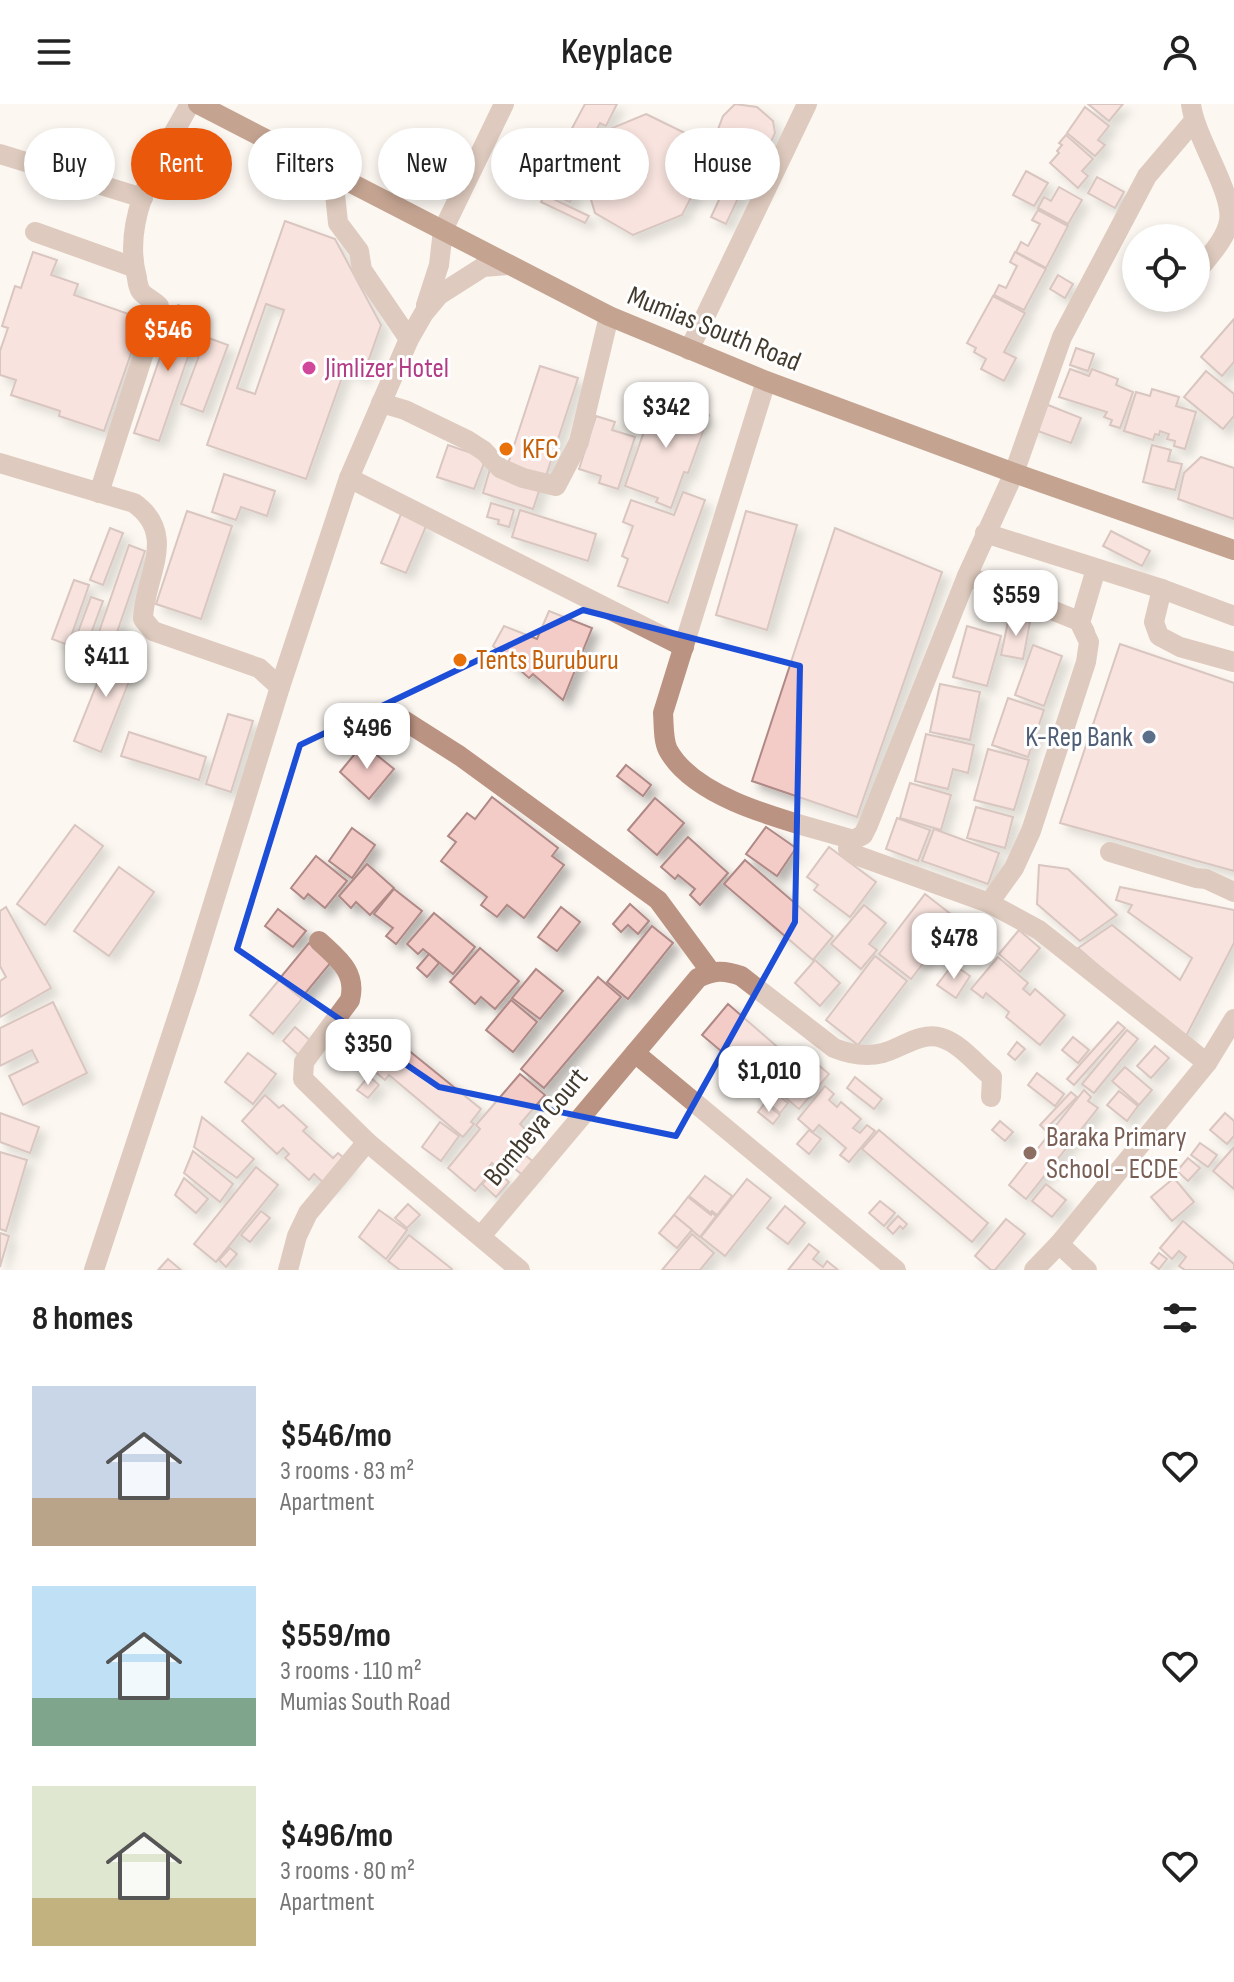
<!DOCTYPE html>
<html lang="en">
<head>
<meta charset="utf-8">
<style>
	body { margin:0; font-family:"Sofia Sans Condensed",sans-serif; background:#f6f6f6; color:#222; height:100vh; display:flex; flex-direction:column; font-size:30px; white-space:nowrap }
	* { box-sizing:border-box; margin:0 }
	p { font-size:26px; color:#767676 }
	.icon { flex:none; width:44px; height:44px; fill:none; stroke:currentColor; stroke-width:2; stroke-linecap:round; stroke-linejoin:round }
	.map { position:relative; height:1166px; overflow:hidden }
	.drawer { display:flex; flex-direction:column; background:#fff; flex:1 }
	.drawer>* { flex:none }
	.guide { position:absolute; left:24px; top:24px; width:800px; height:72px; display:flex; gap:16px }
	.tools { position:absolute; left:1122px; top:120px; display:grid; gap:16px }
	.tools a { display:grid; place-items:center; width:88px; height:88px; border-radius:50%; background:#fff; box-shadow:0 4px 12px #0003; font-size:40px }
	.price { position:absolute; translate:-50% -68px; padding:0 18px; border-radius:16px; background:#fff; color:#222; font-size:26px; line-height:52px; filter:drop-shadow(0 2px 4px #0008) }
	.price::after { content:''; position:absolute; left:50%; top:48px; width:24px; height:18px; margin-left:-12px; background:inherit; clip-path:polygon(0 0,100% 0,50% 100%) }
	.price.selected { background:#ea580c; color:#fff }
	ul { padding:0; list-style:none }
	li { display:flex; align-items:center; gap:24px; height:200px; padding:0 32px }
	li span { display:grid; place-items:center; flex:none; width:224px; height:160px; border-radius:0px; color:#555 }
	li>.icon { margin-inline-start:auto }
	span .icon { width:96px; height:96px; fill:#fffc; stroke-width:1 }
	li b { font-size:34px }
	h2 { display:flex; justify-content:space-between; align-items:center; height:96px; padding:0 32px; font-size:34px }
	.tag { padding:0 28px; border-radius:36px; background:#fff; box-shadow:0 4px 12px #0003; font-size:28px; line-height:72px }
	.tag.selected { background:#ea580c; color:#fff }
	header { display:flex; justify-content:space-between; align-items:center; height:104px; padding:0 32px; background:#fff; font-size:36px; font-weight:600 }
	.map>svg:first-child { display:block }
	.building { fill:#f3cbc7; stroke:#af8986; stroke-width:2; fill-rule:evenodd; filter:url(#shadow) }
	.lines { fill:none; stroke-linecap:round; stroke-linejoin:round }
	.minor { stroke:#bb9382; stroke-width:20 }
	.major { stroke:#813d1e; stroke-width:20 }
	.marked { fill:none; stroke:#1d4ed8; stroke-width:6; stroke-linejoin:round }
	.hotel-dot { fill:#d1479c; stroke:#fff; stroke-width:3 }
	.food-dot { fill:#e8710a; stroke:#fff; stroke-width:3 }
	.service-dot { fill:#5c6f8a; stroke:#fff; stroke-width:3 }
	.education-dot { fill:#8d6e63; stroke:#fff; stroke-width:3 }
	.labels { text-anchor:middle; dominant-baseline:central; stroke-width:6; stroke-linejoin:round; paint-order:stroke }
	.street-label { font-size:28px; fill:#433a2e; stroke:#fff }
	.hotel-label { font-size:28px; fill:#b23c85; stroke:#fff; text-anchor:start }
	.food-label { font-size:28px; fill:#c56008; stroke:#fff; text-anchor:start }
	.service-label { font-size:28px; fill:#4e5e75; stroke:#fff; text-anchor:end }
	.education-label { font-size:28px; fill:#785e54; stroke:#fff; text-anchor:start }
</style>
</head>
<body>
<header><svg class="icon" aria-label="menu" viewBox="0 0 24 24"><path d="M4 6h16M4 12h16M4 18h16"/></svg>Keyplace<svg class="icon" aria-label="person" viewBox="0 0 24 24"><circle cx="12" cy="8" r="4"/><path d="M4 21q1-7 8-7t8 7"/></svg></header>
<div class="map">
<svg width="1234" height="1166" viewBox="0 0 1234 1166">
	<defs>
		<filter id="shadow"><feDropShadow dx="7" dy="7" stdDeviation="4" flood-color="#0004"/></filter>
	</defs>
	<rect width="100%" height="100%" fill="#fcf7f1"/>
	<g class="building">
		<polygon points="585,0 617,0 606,22 600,19 575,66 555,56"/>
		<polygon points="735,0 757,3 773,17 775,29 769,42 759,54 749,58 732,55 725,50 719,40 717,28 723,12"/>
		<polygon points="1088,0 1123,0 1109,17"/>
		<polygon points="1085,3 1109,22 1098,36 1105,41 1095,52 1067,29"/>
		<polygon points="646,10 687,30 701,74 682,111 633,131 595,109 582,65 605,27"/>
		<polygon points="1066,31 1093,55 1082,67 1088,72 1078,84 1050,59 1059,49 1057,47 1062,41 1059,39"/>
		<polygon points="1026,67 1048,79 1034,102 1013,91"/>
		<polygon points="732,68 747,75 726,120 711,113"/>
		<polygon points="1097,73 1124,88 1115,104 1088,89"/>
		<polygon points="549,78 574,88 570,98 546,88"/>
		<polygon points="1059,83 1082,96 1068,120 1038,104 1044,93 1051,97"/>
		<polygon points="545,91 589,112 585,119 541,98"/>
		<polygon points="1038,106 1068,122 1046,164 1016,148 1021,138 1028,142 1040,120 1032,116"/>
		<path d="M285,117L335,135L381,221L363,272L345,265L306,375L207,341ZM266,200L284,206L255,290L237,284Z"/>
		<polygon points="33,148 57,156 51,171 78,180 74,191 143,215 104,327 59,312 60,307 11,291 16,276 0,271 0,247 8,224 2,222 15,182 21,184"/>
		<polygon points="1015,148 1046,165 1024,206 994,191 999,181 1006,184 1017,162 1010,158"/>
		<polygon points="1058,171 1073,180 1065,194 1050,185"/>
		<polygon points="993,192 1025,209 1004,248 1016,254 1004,277 981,265 986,255 974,248 976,244 967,239"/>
		<polygon points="178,201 203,209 159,337 134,329"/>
		<polygon points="1234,215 1234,258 1222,272 1201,253"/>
		<polygon points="206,233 228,241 203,308 181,300"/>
		<polygon points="1076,244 1094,250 1088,267 1070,261"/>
		<polygon points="540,262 578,274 544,378 506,366"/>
		<polygon points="1070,265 1089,272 1092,265 1118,275 1116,281 1133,288 1120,324 1110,321 1112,316 1104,313 1107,308 1059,293"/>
		<polygon points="1206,267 1234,290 1234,312 1223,325 1184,293"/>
		<polygon points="1152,285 1179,293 1176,302 1196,308 1185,345 1174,342 1175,337 1167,335 1169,330 1160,327 1159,331 1155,330 1153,336 1124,327 1136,288 1150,292"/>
		<polygon points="656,293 709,311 688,369 684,368 671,404 656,398 658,394 625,382"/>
		<polygon points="1043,299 1081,314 1071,339 1032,325"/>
		<polygon points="596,312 615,318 612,326 635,333 618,385 599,379 601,372 579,365"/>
		<polygon points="448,341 486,354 474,385 437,373"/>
		<polygon points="1152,341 1171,346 1168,357 1182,360 1175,386 1143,378"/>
		<polygon points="1201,353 1234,364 1234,415 1178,395 1184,369"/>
		<polygon points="490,365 541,381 533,405 483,389"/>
		<polygon points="224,370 275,387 267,412 241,403 236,416 212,408"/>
		<polygon points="683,388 705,396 668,499 618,482 628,455 622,452 633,422 623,418 631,396 674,411"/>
		<polygon points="491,399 514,406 509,423 498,420 499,416 487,413"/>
		<polygon points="520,406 596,430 588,457 512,433"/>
		<polygon points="187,407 232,422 201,515 156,500"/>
		<polygon points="746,407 797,421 767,526 716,511"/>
		<polygon points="401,410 427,420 406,469 381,459"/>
		<polygon points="110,424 123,429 103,481 90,476"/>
		<polygon points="835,424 942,468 857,713 752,677"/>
		<polygon points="1111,427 1150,447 1142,462 1103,442"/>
		<polygon points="129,441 145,447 115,534 99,528"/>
		<polygon points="74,476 89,481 68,541 52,535"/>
		<polygon points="91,493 103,497 79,562 67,558"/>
		<polygon points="549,507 592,524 563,596 533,570 529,574 493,542 504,522 537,535"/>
		<polygon points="1009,513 1030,518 1023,555 1001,551"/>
		<polygon points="967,522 1001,532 987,582 953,573"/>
		<polygon points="1120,540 1234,579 1234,767 1060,719"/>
		<polygon points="1033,541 1062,552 1044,602 1015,591"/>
		<polygon points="112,542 139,552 101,648 74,637"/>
		<polygon points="940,580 980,588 970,636 930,628"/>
		<polygon points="1008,594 1044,606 1028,653 992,641"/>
		<polygon points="228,610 253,617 231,688 206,680"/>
		<polygon points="129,628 206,653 199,676 121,652"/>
		<polygon points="926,630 974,641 968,669 953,665 948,685 915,677"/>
		<polygon points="363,640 394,665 369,695 340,668"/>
		<polygon points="988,645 1029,656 1014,706 974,696"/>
		<polygon points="626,661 651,681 643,692 617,672"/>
		<polygon points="910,679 951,691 941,726 900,714"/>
		<polygon points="492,693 558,744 552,752 564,761 524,814 507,801 497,813 481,801 487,793 441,757 456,738 448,732 467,709 475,715"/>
		<polygon points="655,694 684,719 657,751 628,726"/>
		<polygon points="976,703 1013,713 1005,744 967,734"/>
		<polygon points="897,714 930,726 918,757 886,745"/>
		<polygon points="75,721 103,742 45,821 17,800"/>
		<polygon points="766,723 796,744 777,772 746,750"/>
		<polygon points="352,724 375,741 352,774 329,757"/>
		<polygon points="934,725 999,749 988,780 922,757"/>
		<polygon points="688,733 728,769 700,801 690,791 695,785 678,771 675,775 661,763"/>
		<polygon points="829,743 876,778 850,813 814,786 818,781 807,773"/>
		<polygon points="316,752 347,777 325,804 308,790 304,795 291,784"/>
		<polygon points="745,756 833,832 813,856 724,780"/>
		<polygon points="367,760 394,784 370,811 356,798 351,804 339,792"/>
		<polygon points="1039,761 1068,765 1117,811 1080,837 1037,800"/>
		<polygon points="119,763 154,788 109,852 74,827"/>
		<polygon points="1120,783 1234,806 1234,839 1184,936 1078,844 1112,821 1180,876 1192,854 1128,808 1132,801 1116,796"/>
		<polygon points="394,785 422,807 396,840 386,832 393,824 374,810"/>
		<polygon points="925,790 957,815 911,875 879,850"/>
		<polygon points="630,800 649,817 638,830 628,821 621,828 613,820"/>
		<polygon points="864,801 886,819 869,840 877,846 861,865 831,840"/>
		<polygon points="6,803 51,884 0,913 0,877 6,873 0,862 0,807"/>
		<polygon points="561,803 580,818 557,847 538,833"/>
		<polygon points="278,805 306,827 293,843 265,822"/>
		<polygon points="434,809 475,843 453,870 423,845 418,850 407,840"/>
		<polygon points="652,822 673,839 628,895 607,878"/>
		<polygon points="1019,826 1040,844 1020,868 999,850"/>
		<polygon points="309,839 332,857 303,892 280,874"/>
		<polygon points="480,844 519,877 495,905 481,893 475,900 450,878"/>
		<polygon points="429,850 439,859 427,873 417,864"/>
		<polygon points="875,852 907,877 858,941 826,916"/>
		<polygon points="998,853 1028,879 1023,885 1030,891 1035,885 1065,911 1040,941 1006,913 1009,908 986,889 983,894 971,885"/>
		<polygon points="815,856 840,879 820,902 795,879"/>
		<polygon points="953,860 970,872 956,894 937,881"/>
		<polygon points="536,865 563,887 540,915 512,894"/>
		<polygon points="598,873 621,893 544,984 521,965"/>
		<polygon points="279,876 302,895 273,930 250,911"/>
		<polygon points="511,896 537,918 513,948 486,926"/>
		<polygon points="53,898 87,969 23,1001 9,972 38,958 32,946 0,962 0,924"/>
		<polygon points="728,900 781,946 774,954 785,963 789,957 799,965 809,953 829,970 799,1005 766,977 760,985 739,967 741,964 702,931"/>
		<polygon points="1118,918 1125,924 1074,981 1067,975"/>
		<polygon points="295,923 313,939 301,953 283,937"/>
		<polygon points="1127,926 1138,935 1094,989 1082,980"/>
		<polygon points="1073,933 1089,946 1078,959 1062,946"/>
		<polygon points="397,937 481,1005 471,1018 474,1020 463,1033 389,971 385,976 373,966"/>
		<polygon points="1017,938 1025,945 1015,956 1008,950"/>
		<polygon points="1155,942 1169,954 1151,974 1137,962"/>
		<polygon points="248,949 276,970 253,1000 225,978"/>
		<polygon points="1125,963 1152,986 1139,1001 1112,977"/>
		<polygon points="1037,969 1064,990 1055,1002 1028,981"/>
		<polygon points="520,970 545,991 520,1020 527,1027 496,1063 492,1059 484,1069 488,1072 475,1087 448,1064 480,1025 476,1021"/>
		<polygon points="369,972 379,981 368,994 357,986"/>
		<polygon points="855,973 882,995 874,1005 847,984"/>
		<polygon points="825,982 834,990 829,996 837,1003 841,998 861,1015 853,1024 860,1029 867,1021 875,1027 849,1058 840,1051 846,1044 819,1021 813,1028 798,1015"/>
		<polygon points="1084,986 1091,993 1088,997 1098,1004 1026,1095 1009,1081"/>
		<polygon points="1119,987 1138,1002 1127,1017 1107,1001"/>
		<polygon points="774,988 788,999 780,1009 766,997"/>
		<polygon points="1071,988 1077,993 1045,1026 1040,1021"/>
		<polygon points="265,991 279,1004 283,1001 307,1023 303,1027 333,1054 338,1049 350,1059 328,1083 314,1070 309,1076 285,1054 289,1050 283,1044 277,1050 242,1017"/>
		<polygon points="765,999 780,1011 773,1020 758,1008"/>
		<polygon points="0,1009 39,1023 30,1049 0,1038"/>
		<polygon points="1225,1009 1234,1017 1234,1032 1227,1040 1210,1026"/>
		<polygon points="202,1013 254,1055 237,1074 194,1043"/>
		<polygon points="1000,1017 1013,1028 1005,1037 992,1026"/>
		<polygon points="440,1018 459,1032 441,1057 422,1043"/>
		<polygon points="809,1026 821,1035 809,1050 797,1040"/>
		<polygon points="879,1026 988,1119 972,1138 862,1045"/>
		<polygon points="1200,1039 1217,1051 1208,1063 1191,1051"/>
		<polygon points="1234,1043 1234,1085 1213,1067"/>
		<polygon points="193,1047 233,1080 220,1098 184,1069"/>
		<polygon points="0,1048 27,1056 6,1127 0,1125"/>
		<polygon points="525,1051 536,1060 525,1073 514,1064"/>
		<polygon points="1188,1054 1200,1064 1188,1077 1177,1067"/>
		<polygon points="256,1063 278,1081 216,1158 194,1140"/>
		<polygon points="496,1066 509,1078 496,1093 482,1080"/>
		<polygon points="705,1072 732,1092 717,1111 712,1107 711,1109 689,1092"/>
		<polygon points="184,1074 208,1095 196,1109 175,1091"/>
		<polygon points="1174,1074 1194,1098 1172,1117 1151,1093"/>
		<polygon points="747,1075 771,1094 725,1152 701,1133"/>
		<polygon points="1046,1080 1066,1096 1052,1113 1032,1097"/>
		<polygon points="688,1093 711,1111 712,1109 716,1112 700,1133 674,1111"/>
		<polygon points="880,1097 895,1109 884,1122 869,1109"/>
		<polygon points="408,1100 420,1111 407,1124 395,1114"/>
		<polygon points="785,1102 805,1119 788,1140 767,1124"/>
		<polygon points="379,1106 407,1126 386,1155 359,1133"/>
		<polygon points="261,1107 270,1114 250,1138 241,1131"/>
		<polygon points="674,1111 692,1126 677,1144 659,1129"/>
		<polygon points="898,1112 907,1120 903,1125 900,1122 893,1130 887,1124"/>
		<polygon points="1006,1115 1025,1130 995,1166 991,1166 975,1152"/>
		<polygon points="1183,1117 1234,1160 1234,1166 1185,1166 1179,1162 1186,1153 1179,1147 1172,1155 1160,1144"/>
		<polygon points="0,1129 9,1132 0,1163"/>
		<polygon points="692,1130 714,1149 700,1166 662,1166"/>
		<polygon points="409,1131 452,1165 451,1166 400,1166 388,1157"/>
		<polygon points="809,1140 819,1148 813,1155 823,1163 827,1157 838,1166 788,1166"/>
		<polygon points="230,1144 237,1150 226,1163 219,1156"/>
		<polygon points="1159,1149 1167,1155 1159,1165 1151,1159"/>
		<polygon points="168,1155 181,1166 158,1166"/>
	</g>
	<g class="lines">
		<g class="minor">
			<path d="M1191,0C1195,34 1234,89 1229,117C1226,136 1207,154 1196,169"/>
			<polyline points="0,50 143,94"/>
			<polyline points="333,70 338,119 359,147 362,166 409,235"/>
			<polyline points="35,128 133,163"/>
			<polyline points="426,201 439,161 443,126 504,0"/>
			<polyline points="689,246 807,0"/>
			<path d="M766,277L663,609C664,621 663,636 668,646C697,699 799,719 853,736L863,731L868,721L967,472L1014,369L1062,233L1147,72L1193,18"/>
			<polyline points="381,299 405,306 467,336 484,347 500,364 523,374 556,382 579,338 609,212"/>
			<path d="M0,359L134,399C179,431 144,473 143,515L153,527L259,564L280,583"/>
			<polyline points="349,374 684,543"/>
			<path d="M99,389L159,202C154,197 143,192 140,186C139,185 137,176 137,174C120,112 161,52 190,0"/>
			<polyline points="985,429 1162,485 1234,512"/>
			<polyline points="967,472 1079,517 1089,538 1086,558 1031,727 1014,764 989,799"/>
			<polyline points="1162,485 1154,518 1159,532 1180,543 1234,558"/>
			<polyline points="1085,528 1080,519 1096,465"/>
			<polyline points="405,617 460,652 658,796 711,868"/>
			<polyline points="853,736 848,745 853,750 989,799 1039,826 1207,959"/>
			<polyline points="1110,748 1196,774 1206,775 1234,788"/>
			<path d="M319,837C338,855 357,868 350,896L304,958L303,975L367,1038L520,1166"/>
			<polyline points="635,949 896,1166"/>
			<path d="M481,1132L698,874C714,866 724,866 741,872L834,944C849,950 867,953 883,949C902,944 921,927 942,934C961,940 977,961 992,973L991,993"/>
			<polyline points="1059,1140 1087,1166"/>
			<polyline points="94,1166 189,878 280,583 349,374 409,235 424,209 439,191 483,163 508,161"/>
			<polyline points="288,1166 297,1132 308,1109 367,1038"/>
			<polyline points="1034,1166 1059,1140 1207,959 1234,915"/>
		</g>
		<polyline class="major" points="198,0 609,212 766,277 1014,369 1234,446"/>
	</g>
	<path d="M0 0H1234V1166H0ZM583,506L800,562L795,818L676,1032L439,983L237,845L300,641Z" fill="#fcf7f1" fill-opacity=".55" fill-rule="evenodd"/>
	<path class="marked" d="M583,506L800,562L795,818L676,1032L439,983L237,845L300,641Z"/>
	<circle class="hotel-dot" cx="309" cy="264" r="8"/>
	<g class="food-dot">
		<circle cx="506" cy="345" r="8"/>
		<circle cx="460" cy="556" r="8"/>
	</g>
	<circle class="service-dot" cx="1149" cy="633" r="8"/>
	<circle class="education-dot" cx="1030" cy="1049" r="8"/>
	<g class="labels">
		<g class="street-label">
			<text transform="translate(714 225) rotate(22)">Mumias South Road</text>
			<text transform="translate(536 1023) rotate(-50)">Bombeya Court</text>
		</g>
		<g class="hotel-label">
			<text x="325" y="264">Jimlizer Hotel</text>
		</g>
		<g class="food-label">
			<text x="522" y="345">KFC</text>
			<text x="476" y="556">Tents Buruburu</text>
		</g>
		<g class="service-label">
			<text x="1133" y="633">K-Rep Bank</text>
		</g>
		<g class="education-label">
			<text x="1046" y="1033">Baraka Primary<tspan x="1046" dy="32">School - ECDE</tspan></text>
		</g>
	</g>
</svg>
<div class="tools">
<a><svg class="icon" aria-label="locate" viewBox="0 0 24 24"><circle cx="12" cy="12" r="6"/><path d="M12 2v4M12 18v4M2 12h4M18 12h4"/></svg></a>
</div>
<b class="price selected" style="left:168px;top:269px">$546</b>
<b class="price" style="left:666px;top:346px">$342</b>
<b class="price" style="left:1016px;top:534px">$559</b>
<b class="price" style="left:106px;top:595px">$411</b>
<b class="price" style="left:367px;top:667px">$496</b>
<b class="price" style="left:954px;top:877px">$478</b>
<b class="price" style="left:368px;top:983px">$350</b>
<b class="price" style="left:769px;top:1010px">$1,010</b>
<div class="guide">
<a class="tag">Buy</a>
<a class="tag selected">Rent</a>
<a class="tag">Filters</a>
<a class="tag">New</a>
<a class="tag">Apartment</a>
<a class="tag">House</a>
</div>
</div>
<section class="drawer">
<h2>8 homes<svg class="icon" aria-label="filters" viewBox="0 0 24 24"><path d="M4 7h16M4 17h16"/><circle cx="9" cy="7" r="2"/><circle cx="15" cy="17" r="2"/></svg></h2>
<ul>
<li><span style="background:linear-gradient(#c9d6e8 70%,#b9a48a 0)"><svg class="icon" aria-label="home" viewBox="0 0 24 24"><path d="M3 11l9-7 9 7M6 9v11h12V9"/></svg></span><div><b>$546/mo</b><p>3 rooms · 83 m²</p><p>Apartment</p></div><svg class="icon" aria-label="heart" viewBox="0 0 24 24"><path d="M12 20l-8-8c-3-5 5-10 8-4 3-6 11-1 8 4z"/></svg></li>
<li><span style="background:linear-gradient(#bfe0f5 70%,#7fa58c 0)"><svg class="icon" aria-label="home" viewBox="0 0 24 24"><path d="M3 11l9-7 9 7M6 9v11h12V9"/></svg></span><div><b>$559/mo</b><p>3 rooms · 110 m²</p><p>Mumias South Road</p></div><svg class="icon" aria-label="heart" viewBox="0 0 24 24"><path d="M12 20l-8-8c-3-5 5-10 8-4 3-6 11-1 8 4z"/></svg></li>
<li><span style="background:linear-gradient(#dfe7d0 70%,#c2b280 0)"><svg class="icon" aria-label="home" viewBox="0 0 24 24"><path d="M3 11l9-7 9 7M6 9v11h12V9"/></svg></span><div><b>$496/mo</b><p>3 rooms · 80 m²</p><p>Apartment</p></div><svg class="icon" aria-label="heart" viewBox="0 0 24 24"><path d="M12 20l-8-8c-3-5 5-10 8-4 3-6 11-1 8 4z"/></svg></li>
</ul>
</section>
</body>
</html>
